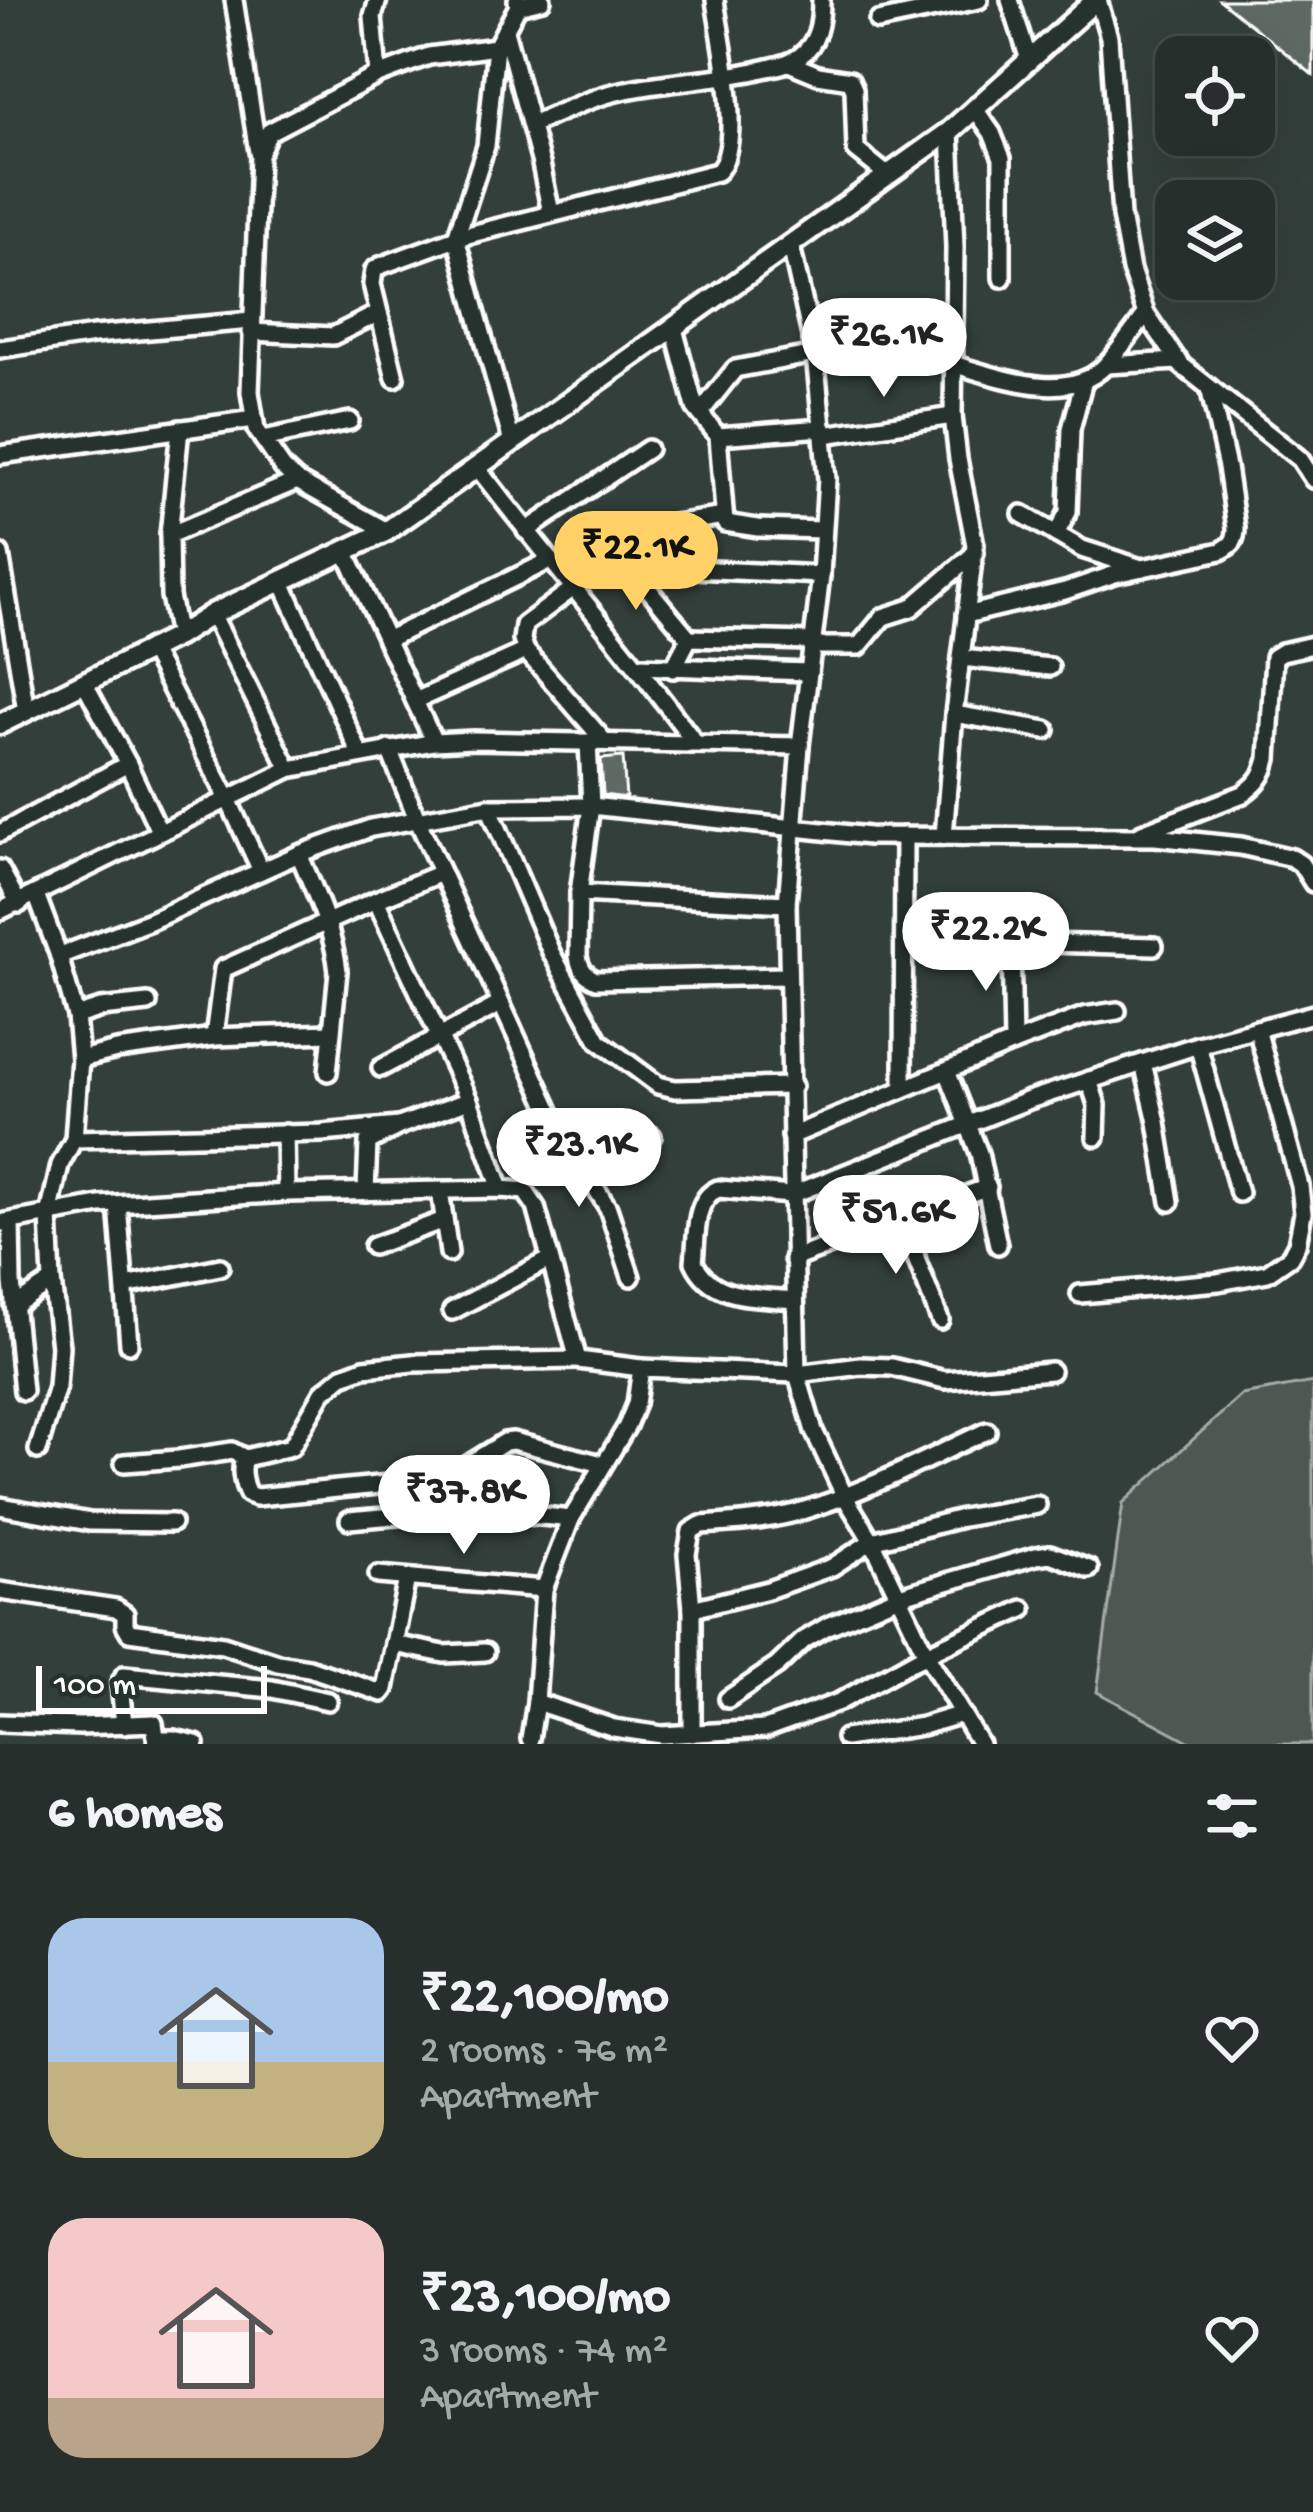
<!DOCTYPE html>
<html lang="en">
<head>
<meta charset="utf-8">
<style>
	body { margin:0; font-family:"Gochi Hand",sans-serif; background:#323b38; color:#f1f3f6; height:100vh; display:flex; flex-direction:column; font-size:45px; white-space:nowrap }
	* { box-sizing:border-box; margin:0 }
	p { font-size:39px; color:#a4a9a9 }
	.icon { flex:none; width:66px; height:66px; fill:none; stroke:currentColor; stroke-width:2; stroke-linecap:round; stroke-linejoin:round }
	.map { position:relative; height:1744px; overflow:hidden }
	.drawer { display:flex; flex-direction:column; background:#262f2c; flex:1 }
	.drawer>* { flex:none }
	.buttons { position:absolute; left:1155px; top:36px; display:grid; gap:24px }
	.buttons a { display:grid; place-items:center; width:120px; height:120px; border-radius:24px; background:#262f2c; box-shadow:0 12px 48px #0002,0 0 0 3px #424a48; font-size:60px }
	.scale { position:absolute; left:36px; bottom:30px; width:231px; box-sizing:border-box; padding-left:12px; border:6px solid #fff; border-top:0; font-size:33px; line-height:42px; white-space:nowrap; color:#fff; -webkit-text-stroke:9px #26332d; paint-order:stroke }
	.price { position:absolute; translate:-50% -102px; padding:0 27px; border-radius:42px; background:#fff; color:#222; font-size:39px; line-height:78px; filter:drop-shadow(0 3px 6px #0008) }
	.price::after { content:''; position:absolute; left:50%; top:72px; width:36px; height:27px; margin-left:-18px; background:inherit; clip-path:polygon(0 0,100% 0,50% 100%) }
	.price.current { background:#ffd166; color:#111 }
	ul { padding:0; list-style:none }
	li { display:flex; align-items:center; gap:36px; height:300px; padding:0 48px }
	li span { display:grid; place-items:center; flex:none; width:336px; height:240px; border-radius:36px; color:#555 }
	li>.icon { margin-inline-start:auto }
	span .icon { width:144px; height:144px; fill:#fffc; stroke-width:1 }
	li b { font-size:51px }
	h2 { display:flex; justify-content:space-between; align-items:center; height:144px; padding:0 48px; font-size:51px }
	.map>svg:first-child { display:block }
	.green { fill:#4d5853; stroke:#a6aca9; stroke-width:3 }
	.building { fill:#5f6964; stroke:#fff; stroke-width:3 }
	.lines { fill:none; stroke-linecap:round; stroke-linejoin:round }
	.minor-casing { stroke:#fff; stroke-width:24 }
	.tertiary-casing { stroke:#fff; stroke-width:27 }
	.minor { stroke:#26332d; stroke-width:15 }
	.tertiary { stroke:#26332d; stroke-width:18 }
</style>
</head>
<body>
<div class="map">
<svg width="1313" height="1744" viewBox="0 0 1313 1744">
	<rect width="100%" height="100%" fill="#333f3a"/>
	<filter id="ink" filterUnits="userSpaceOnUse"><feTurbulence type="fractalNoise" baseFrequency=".00833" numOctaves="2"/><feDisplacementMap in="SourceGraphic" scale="24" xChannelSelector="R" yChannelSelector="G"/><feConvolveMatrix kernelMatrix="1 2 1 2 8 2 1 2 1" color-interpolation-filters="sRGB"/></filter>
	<g filter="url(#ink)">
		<polygon class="green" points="1313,1382 1313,1744 1194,1744 1097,1692 1123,1503 1242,1395"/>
		<g class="building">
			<polygon points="1220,0 1313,0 1313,75"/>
			<polygon points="623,757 626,798 603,795 601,759"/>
		</g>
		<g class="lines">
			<defs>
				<g id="minor">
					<polyline points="234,0 258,152"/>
					<polyline points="378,0 373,16 378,75"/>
					<polyline points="1010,0 1029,60"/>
					<polyline points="1098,0 1109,37 1121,216 1131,270 1146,314 1181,365 1300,459 1313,479"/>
					<polyline points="518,6 542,0"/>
					<polyline points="878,21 979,0"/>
					<polyline points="505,30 541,164 551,213"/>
					<polyline points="496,47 486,146 456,238 512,442"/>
					<polyline points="789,63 818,75 850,80 854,89 856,150 886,174"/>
					<polyline points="975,109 992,133 1002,158 1002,278"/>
					<path d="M531,125C562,112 593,96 626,90C669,81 712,80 755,71C769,67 786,66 799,57C818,43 821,23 821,0"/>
					<polyline points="791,246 815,354 827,479 821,575 800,746 787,904 797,1374 814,1431 845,1497 872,1541 926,1654 980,1744"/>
					<polyline points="674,329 695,407 718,436 725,523 758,528 822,530"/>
					<polyline points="251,332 333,336 379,313"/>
					<polyline points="0,349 94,335 251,321"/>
					<path d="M952,364C997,376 1066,405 1105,366C1120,350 1133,331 1146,314"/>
					<polyline points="1106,365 1179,361"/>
					<path d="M395,378L372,284L374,270L380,266L456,238L717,172C745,147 720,37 715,0"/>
					<polyline points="700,413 735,369 815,354"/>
					<polyline points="180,429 169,535 297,481"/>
					<polyline points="824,435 953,416"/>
					<polyline points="718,436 823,428"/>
					<polyline points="263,439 350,421"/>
					<polyline points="0,455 254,419"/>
					<path d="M477,467C548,560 626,648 695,743"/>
					<polyline points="1022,514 1082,549 1141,568"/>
					<polyline points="387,531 297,481 283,468 256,429 250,392 259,155 269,132 378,75 429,56 496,47 518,6 517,0"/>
					<polyline points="526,531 648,449"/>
					<polyline points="1056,534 1068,512 1071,429 1084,380"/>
					<polyline points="169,535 170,596 178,636"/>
					<polyline points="345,551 434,742"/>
					<polyline points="0,554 26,711"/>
					<polyline points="626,562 689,638 673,669"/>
					<polyline points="630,566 821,575"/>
					<polyline points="281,580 360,754"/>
					<polyline points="212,614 289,769"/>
					<path d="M966,615L1065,591L1115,574L1221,551C1232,545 1236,541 1236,528L1227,467L1209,387"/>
					<polyline points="689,638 812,641"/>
					<polyline points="386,640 551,560"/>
					<polyline points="812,646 859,646 883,617 911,608 975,553"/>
					<polyline points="961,658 1050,667"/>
					<polyline points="639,666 809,672"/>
					<polyline points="84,682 128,764 159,831"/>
					<polyline points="415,701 526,651"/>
					<polyline points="954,714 1046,730"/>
					<path d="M588,742L591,806L579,893L578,956C580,969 585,975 596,980L788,976"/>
					<polyline points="605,742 526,651 522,640 524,625 650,531 661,526 724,516"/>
					<polyline points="389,749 417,819 558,1128 608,1208 631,1277"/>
					<polyline points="489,807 551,952 599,1041 658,1085 675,1089 793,1086"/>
					<polyline points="0,833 128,764"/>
					<path d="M1142,833L1243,794C1257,784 1264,776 1268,759L1274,657L1282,652L1313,645"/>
					<polyline points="944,836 954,714 975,545 958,459 953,416 955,247 950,131"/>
					<path d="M299,854C315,892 333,929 338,971L328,1072"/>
					<polyline points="0,869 19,904"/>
					<polyline points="261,871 228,799 289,769 434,742 473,740 800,746"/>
					<polyline points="579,893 787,904"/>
					<polyline points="36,894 59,956"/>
					<polyline points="376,900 441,873"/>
					<polyline points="0,911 228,799 150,648"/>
					<polyline points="904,939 1154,946"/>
					<polyline points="1011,943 1013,1043"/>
					<polyline points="76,1016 101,1008 148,1003"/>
					<polyline points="331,1033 214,1037 223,969 376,900 469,1100 501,1189"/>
					<polyline points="1198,1045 1239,1193"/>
					<polyline points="80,1059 117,1050 214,1037"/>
					<polyline points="1143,1063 1157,1122 1170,1202"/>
					<polyline points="381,1068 500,1004"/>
					<polyline points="947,1071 979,1153 998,1245"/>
					<polyline points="1089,1080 1097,1105 1096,1137"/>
					<polyline points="903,1089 904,836"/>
					<polyline points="285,1133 286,1193"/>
					<polyline points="791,1136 1013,1043 1084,1016 1117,1011"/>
					<polyline points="74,1139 322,1133 399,1126"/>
					<polyline points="588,1176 652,1136"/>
					<polyline points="440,1190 449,1253"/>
					<polyline points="366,1192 368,1142 399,1126 469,1100"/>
					<polyline points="118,1204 129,1344"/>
					<polyline points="906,1217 917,1261 940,1320"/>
					<polyline points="11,1222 12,1282 23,1391"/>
					<path d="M0,1223L100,1205L286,1193L501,1189L525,1191L536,1207L578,1360L413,1363L364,1368L343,1376L323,1392L291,1447L245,1458C239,1468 243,1484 248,1494L256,1497L399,1483L463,1468L505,1442L513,1441L602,1464"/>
					<polyline points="373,1246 444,1220"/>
					<polyline points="793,1259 988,1187"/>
					<polyline points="125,1286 220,1267"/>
					<polyline points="1080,1294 1218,1282 1267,1273 1290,1257 1297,1244 1303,1213 1300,1186 1257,1029"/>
					<path d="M794,1300C757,1296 712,1301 694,1262C697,1238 693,1199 718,1189L791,1195L1029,1100L1198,1045L1313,1014"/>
					<polyline points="14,1306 52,1281"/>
					<polyline points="452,1311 550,1259"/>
					<polyline points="578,1360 641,1368"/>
					<polyline points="38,1450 57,1387 60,1346 52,1281 49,1215 60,1165 74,1139 80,1059 76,1016 59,956 150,921 299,854 371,828 489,807 591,806 869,836 1155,837 1241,846 1292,858 1301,864 1313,883"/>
					<polyline points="124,1463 179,1459 232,1451 245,1458"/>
					<polyline points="0,1506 90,1522 172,1523"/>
					<path d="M349,1520C423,1513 497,1510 571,1519"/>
					<polyline points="378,1575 544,1589"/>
					<polyline points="0,1591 116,1608 125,1614 125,1625 129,1632 223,1645 278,1663 309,1668 382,1693 385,1689 407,1578"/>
					<polyline points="692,1609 768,1590 832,1567 872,1541 962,1518 1037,1505"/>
					<polyline points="394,1644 444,1654 485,1652"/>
					<polyline points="728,1699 777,1666 804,1640 826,1627 899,1596 1036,1556 1050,1554 1089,1569"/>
					<polyline points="536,1702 614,1728 662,1735 765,1729 839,1702 926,1654 1023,1609"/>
					<polyline points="0,1723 80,1726 154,1723 157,1744"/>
					<polyline points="124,1725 120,1683 124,1675 272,1689 328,1701"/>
					<path d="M692,1734V1609L687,1554L691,1531L701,1525C733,1523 764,1521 795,1513C862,1494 924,1460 987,1431"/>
					<polyline points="845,1738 922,1726 962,1714"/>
					<polyline points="157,1739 174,1739 196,1744"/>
					<polyline points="530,1739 536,1702 544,1589 571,1519 627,1426 636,1404 641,1368 797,1374 861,1366 892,1367 945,1380 1051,1371"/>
				</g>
				<polyline id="tertiary" points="0,724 178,636 212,614 387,531 950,131 1096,0"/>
			</defs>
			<use href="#minor" class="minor-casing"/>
			<use href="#tertiary" class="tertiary-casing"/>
			<use href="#minor" class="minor"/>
			<use href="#tertiary" class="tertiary"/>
		</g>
	</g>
</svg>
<div class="buttons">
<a><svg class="icon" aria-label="locate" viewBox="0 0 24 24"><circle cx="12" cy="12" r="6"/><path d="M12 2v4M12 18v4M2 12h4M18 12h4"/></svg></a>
<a><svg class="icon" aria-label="layers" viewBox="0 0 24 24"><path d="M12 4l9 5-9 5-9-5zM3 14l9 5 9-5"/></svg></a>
</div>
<div class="scale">100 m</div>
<b class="price" style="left:884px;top:400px">₹26.1K</b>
<b class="price current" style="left:636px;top:613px">₹22.1K</b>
<b class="price" style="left:986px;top:994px">₹22.2K</b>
<b class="price" style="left:579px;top:1210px">₹23.1K</b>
<b class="price" style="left:896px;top:1277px">₹51.6K</b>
<b class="price" style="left:464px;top:1557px">₹37.8K</b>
</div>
<section class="drawer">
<h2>6 homes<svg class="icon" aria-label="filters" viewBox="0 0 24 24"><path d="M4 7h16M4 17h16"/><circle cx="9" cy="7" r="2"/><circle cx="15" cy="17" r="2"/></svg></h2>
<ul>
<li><span style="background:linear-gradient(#a9c7e8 60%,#c2b280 0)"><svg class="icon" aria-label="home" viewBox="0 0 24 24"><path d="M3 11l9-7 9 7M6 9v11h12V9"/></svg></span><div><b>₹22,100/mo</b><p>2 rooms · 76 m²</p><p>Apartment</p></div><svg class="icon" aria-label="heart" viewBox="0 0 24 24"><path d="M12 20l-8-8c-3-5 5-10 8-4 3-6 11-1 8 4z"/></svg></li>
<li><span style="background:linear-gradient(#f6c9c9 75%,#b9a48a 0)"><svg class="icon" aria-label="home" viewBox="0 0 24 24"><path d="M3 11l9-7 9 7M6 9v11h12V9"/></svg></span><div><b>₹23,100/mo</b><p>3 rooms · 74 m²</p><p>Apartment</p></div><svg class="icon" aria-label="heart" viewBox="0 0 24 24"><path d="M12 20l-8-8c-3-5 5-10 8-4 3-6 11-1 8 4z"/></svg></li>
</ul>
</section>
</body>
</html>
